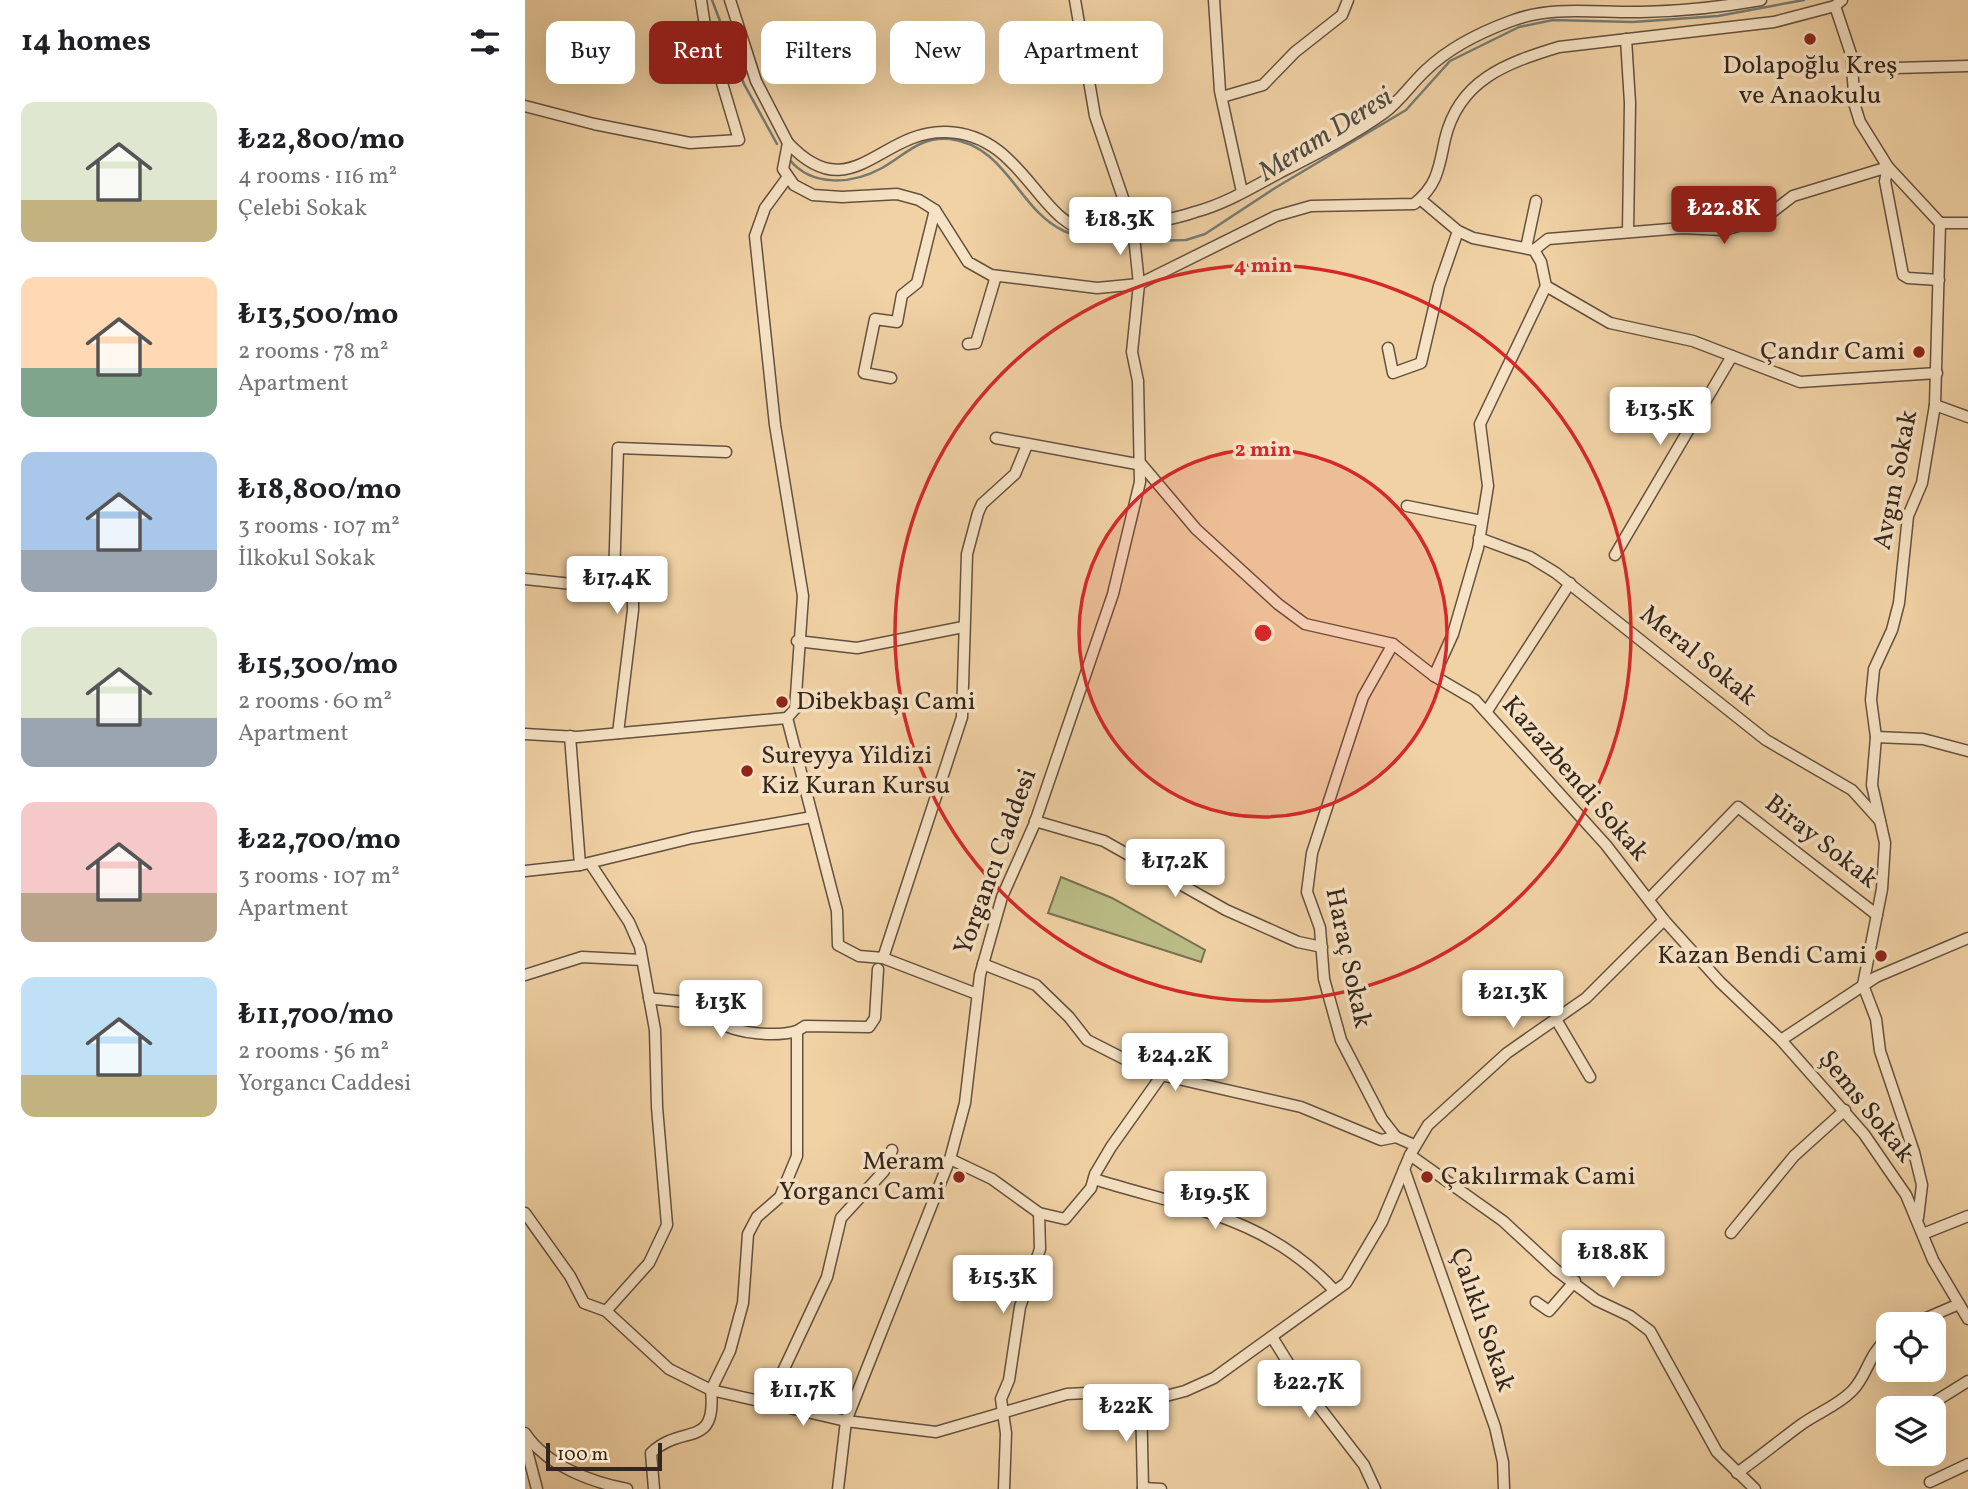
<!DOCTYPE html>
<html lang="en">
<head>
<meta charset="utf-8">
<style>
	body { margin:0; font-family:Vollkorn,serif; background:#f6f6f6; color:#202124; height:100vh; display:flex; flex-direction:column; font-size:26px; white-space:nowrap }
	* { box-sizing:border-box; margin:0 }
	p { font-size:23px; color:#757577 }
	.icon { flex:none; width:38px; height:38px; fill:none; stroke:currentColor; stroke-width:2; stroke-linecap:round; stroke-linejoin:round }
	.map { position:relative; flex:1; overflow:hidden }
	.sheet { display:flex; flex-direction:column; background:#fff; width:525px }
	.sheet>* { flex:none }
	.guide { position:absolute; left:21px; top:21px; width:665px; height:63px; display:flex; gap:14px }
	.controls { position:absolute; left:1351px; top:1312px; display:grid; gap:14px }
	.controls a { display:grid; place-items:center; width:70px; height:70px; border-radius:14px; background:#fff; box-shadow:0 7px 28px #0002; font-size:35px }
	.scale { position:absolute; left:21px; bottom:18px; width:116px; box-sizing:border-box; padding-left:7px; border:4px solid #34261d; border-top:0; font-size:19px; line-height:24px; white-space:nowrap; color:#34261d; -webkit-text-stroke:5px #f6e2c4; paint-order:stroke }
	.price { position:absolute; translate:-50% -60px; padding:0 16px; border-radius:7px; background:#fff; color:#222; font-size:23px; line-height:46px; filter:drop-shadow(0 2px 4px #0008) }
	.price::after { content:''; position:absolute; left:50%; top:42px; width:21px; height:16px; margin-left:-10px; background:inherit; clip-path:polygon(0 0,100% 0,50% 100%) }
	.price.on { background:#8f2418; color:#fff }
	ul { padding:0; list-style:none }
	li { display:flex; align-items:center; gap:21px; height:175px; padding:0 21px }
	li span { display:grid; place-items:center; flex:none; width:196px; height:140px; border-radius:14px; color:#555 }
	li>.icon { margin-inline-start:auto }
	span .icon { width:84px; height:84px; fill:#fffc; stroke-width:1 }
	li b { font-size:30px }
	h2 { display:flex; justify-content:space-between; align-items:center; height:84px; padding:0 21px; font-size:30px }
	.pill { padding:0 24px; border-radius:14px; background:#fff; box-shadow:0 7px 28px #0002; font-size:24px; line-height:63px }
	.pill.on { background:#8f2418; color:#fff }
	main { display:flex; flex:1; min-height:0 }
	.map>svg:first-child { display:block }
	.green { fill:#bbbc86; stroke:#787152; stroke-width:2 }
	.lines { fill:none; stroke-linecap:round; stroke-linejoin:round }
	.stream { stroke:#747c76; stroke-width:2.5 }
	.minor-casing { stroke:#63513f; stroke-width:13 }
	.minor { stroke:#f6e2c4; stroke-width:10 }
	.ring { fill:none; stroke:#d62828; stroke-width:3.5 }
	.poi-dot { fill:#8f2418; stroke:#f6e2c4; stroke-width:2.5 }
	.labels { text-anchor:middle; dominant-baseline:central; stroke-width:7; stroke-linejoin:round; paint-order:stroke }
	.poi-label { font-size:26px; fill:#34261d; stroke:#f6e2c4; text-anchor:end }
	.street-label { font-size:26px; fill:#34261d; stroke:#f6e2c4 }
	.water-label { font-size:28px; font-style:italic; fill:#4f4a42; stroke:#f6e2c4 }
	.centre { fill:#d62828; stroke:#f6e2c4; stroke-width:3.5 }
	.ring-label { font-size:21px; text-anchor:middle; font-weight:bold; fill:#d62828; stroke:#f6e2c4; stroke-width:7; stroke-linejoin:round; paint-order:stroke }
</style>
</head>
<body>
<main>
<section class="sheet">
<h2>14 homes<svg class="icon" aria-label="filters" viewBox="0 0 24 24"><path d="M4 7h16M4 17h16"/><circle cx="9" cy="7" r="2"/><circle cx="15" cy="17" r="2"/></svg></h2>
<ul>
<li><span style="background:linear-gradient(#dfe7d0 70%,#c2b280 0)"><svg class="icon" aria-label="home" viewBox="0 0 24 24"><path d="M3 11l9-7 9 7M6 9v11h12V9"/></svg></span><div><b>₺22,800/mo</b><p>4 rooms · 116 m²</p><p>Çelebi Sokak</p></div></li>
<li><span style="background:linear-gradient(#ffd9b3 65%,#7fa58c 0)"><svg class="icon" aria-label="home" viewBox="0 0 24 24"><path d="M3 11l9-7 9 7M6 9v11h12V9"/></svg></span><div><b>₺13,500/mo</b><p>2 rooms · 78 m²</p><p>Apartment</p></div></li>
<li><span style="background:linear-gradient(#a9c7e8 70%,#9aa5b1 0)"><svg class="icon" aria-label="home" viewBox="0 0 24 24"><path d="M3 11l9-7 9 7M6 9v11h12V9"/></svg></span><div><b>₺18,800/mo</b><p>3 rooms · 107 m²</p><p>İlkokul Sokak</p></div></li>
<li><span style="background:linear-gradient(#dfe7d0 65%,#9aa5b1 0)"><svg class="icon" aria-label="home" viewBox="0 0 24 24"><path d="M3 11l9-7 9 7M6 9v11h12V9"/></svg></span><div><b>₺15,300/mo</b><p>2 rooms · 60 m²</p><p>Apartment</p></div></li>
<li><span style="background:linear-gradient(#f6c9c9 65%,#b9a48a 0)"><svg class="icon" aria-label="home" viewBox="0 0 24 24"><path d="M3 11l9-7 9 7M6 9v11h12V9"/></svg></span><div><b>₺22,700/mo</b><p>3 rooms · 107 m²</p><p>Apartment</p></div></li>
<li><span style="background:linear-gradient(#bfe0f5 70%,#c2b280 0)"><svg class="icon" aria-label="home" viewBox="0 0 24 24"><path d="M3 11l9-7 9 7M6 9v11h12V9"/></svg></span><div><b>₺11,700/mo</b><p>2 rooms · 56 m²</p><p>Yorgancı Caddesi</p></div></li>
</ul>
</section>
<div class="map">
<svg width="1443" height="1489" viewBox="0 0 1443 1489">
	<rect width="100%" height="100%" fill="#f1d2a5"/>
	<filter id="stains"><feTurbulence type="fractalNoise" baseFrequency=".00286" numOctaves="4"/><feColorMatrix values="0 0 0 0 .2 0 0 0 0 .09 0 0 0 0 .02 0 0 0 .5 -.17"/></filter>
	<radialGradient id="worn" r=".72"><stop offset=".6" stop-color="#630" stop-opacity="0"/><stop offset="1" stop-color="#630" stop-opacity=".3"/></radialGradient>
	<polygon class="green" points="536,877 587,898 680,950 676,962 523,913"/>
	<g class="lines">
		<g class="stream">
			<polyline points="187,0 219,84 252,144"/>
			<path d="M264,159C287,188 328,184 357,168C380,155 395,136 425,139C482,146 493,210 539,231C558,239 578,238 598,239"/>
			<polyline points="620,241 661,240 680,234 750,188 881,110 925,61 994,27 1028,20 1108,22 1193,16 1279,0"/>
		</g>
		<defs>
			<g id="minor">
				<path d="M205,0L231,81L263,143L258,169L269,185L288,195L317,197L372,194L394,200L410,210L443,262L466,275L572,288L614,284L751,216L786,206L889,204C913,185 914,167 920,139C934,80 981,63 1034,47L1249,22L1310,6L1317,0"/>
				<polyline points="689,0 695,91 717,192"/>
				<polyline points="1310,6 1326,54 1330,106 1335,122 1363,167 1415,223 1410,405 1397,483 1383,516 1374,603 1367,630 1349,669 1346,700 1351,737 1347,785 1360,843 1357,889 1338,985 1351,1019 1355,1051 1389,1152 1397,1185 1393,1218"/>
				<polyline points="1101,39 1105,103 1103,232"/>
				<polyline points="1370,68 1443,66"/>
				<polyline points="697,97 738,85 770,52 817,15 823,0"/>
				<polyline points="0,106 69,124 165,143 214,140 180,26 176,0"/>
				<path d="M263,143C326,210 355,130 421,132C500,134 513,228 569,232C583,234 603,228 617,225C635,221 653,218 670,212C700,204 728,187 754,173C789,155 827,136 859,113C875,101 886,84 901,70C924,48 956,32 986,21C1028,5 1072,13 1116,12C1155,11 1197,7 1236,0"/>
				<polyline points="895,199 933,231 948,238 1009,250 1016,262 1021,286 1085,323 1168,341 1275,382 1412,373"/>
				<polyline points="1415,223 1443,223"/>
				<polyline points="1001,248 1011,201"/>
				<polyline points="1009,250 1023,239 1157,228 1199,230 1238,219 1268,196 1363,167 1360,181 1378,275 1383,278 1414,280"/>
				<polyline points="443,344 451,343 471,276"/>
				<polyline points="863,348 868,373 896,363 914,286 933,231"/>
				<polyline points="366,378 339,373 350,319 372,322 377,295 392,283 410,210"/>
				<polyline points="1410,405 1443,417"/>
				<polyline points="471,438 617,465 671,529 753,604 780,624 868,644 909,676 950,700 1081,845 1139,920 1195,982 1256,1040 1339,1134 1381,1195 1408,1260 1443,1319"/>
				<polyline points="882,506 957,521"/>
				<polyline points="954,538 1005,557 1031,573 1241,740 1327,790 1355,821"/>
				<polyline points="1090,555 1207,356"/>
				<polyline points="0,579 47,584 96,579 108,584 108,610 93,733"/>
				<polyline points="89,580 93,448 201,452"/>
				<polyline points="272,641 332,648 438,627"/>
				<polyline points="868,644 838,697 787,853 782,892 795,928 799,979 816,1040 857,1119 871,1137 889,1145"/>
				<polyline points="909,676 928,634 953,548 963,486 955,424 1021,286"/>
				<polyline points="962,711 1045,583"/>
				<polyline points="262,718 270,709 278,596 250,425 230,236 240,208 262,178"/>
				<polyline points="0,734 52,737 262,718 312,911 313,945 334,956 358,958 452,994"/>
				<polyline points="1351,737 1398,739 1443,751"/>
				<polyline points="510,821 579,841 701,910 773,942 797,947"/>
				<path d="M65,863L104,922L115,947L130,1030L132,1107L142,1225L124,1263L81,1311L144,1369L186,1390C192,1450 157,1423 126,1453L129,1489"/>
				<polyline points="55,865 167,838 287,817"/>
				<polyline points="0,871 55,865 45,736"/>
				<polyline points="1124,899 1213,807 1352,915"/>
				<polyline points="358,958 437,717 442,554 453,513 457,504 490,474 502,445"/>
				<polyline points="458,964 511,985 544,1017 562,1040 627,1073 776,1107 856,1140 871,1137"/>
				<polyline points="353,969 350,1018 344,1027 280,1026 272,1031 272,1156 255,1197 232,1217 223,1234 218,1303 205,1351 186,1390 243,1403 302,1277 316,1218 359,1171 367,1150"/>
				<polyline points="0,975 57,957 117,960"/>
				<path d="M124,998C142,1001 169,1000 184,1010C189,1013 190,1020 195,1023C214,1034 251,1037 272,1031"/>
				<polyline points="1032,1021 1065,1077"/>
				<polyline points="1256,1040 1351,977 1443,938"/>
				<polyline points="885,1155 978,1221 1031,1270 1071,1300 1105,1316 1125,1331 1192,1452 1230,1489"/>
				<polyline points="425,1159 467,1179 514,1213 540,1219 566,1188 570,1174 586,1147 637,1075"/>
				<polyline points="879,1169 970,1427 978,1462 979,1489"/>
				<path d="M569,1179C661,1208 741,1216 809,1290"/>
				<polyline points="0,1213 45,1276 59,1303 81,1311"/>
				<polyline points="1206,1233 1269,1156 1320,1110"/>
				<polyline points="1398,1234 1443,1216"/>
				<polyline points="1011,1302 1024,1311 1050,1281"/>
				<polyline points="1385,1325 1434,1304"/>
				<polyline points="747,1337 775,1382 839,1465 850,1489"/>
				<polyline points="616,1398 618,1489"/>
				<polyline points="243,1403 321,1421 411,1432 542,1394 562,1393 602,1399 641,1396 660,1391 689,1378 821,1283 857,1222 885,1155 903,1125 982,1053 1061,998 1139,920"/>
				<polyline points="1398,1409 1443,1381"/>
				<path d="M0,1433C22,1466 66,1482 102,1489"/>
				<polyline points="0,1443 12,1489"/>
				<path d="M1212,1473C1235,1457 1255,1440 1277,1424C1294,1412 1312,1406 1327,1391C1343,1375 1342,1356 1363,1338"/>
				<polyline points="1405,1482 1443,1464"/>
				<polyline points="618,1488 636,1489"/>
				<polyline points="313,1489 321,1421 425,1159 440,1103 455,975 477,897 509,825 588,594 615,482 613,381 607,352 614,284 608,227 570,116 550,0"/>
				<polyline points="479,1489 481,1433 476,1399 484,1380 495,1307 515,1249 514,1213"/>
			</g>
		</defs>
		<use href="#minor" class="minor-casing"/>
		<use href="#minor" class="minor"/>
	</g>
	<circle cx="738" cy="633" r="184" fill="#d62828" fill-opacity=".12"/>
	<g class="ring">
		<circle cx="738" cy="633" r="184"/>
		<circle cx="738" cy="633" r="368"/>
	</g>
	<g class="poi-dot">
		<circle cx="1285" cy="39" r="7"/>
		<circle cx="1394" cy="352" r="7"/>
		<circle cx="257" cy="702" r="7"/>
		<circle cx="222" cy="771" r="7"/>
		<circle cx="1356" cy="956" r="7"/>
		<circle cx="434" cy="1177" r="7"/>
		<circle cx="902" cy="1177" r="7"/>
	</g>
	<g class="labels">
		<g class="poi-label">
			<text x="1285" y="66" text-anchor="middle">Dolapoğlu Kreş<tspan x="1285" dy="30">ve Anaokulu</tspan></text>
			<text x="1380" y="352">Çandır Cami</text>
			<text x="271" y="702" text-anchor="start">Dibekbaşı Cami</text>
			<text x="236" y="756" text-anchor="start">Sureyya Yildizi<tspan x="236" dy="30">Kiz Kuran Kursu</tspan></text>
			<text x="1342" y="956">Kazan Bendi Cami</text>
			<text x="420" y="1162">Meram<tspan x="420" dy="30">Yorgancı Cami</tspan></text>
			<text x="916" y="1177" text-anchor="start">Çakılırmak Cami</text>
		</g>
		<g class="street-label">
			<text transform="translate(1371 480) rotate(-79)">Avgın Sokak</text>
			<text transform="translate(1173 656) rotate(39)">Meral Sokak</text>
			<text transform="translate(1050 779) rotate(49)">Kazazbendi Sokak</text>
			<text transform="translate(1296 842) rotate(38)">Biray Sokak</text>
			<text transform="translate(471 862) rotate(-70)">Yorgancı Caddesi</text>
			<text transform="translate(823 958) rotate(78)">Haraç Sokak</text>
			<text transform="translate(1341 1107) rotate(51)">Şems Sokak</text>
			<text transform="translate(957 1320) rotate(71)">Çalıklı Sokak</text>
		</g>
		<g class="water-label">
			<text transform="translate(801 135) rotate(-32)">Meram Deresi</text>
		</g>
	</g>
	<circle cx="738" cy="633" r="10" class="centre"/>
	<g class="ring-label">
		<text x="738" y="272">4 min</text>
		<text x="738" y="456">2 min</text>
	</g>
	<rect width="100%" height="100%" filter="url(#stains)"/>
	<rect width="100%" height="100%" fill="url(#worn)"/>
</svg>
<div class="controls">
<a><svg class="icon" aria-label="locate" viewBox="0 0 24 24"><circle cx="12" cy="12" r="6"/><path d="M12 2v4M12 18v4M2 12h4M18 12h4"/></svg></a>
<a><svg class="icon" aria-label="layers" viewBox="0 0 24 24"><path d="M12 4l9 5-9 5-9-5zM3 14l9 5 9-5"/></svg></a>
</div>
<div class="scale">100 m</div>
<b class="price on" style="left:1199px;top:246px">₺22.8K</b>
<b class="price" style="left:595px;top:257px">₺18.3K</b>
<b class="price" style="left:1135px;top:447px">₺13.5K</b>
<b class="price" style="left:92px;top:616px">₺17.4K</b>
<b class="price" style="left:650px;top:899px">₺17.2K</b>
<b class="price" style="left:988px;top:1030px">₺21.3K</b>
<b class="price" style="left:196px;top:1040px">₺13K</b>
<b class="price" style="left:650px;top:1093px">₺24.2K</b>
<b class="price" style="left:690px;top:1231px">₺19.5K</b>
<b class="price" style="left:1088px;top:1290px">₺18.8K</b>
<b class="price" style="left:478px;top:1315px">₺15.3K</b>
<b class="price" style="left:784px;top:1420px">₺22.7K</b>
<b class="price" style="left:278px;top:1428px">₺11.7K</b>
<b class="price" style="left:601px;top:1444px">₺22K</b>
<div class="guide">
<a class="pill">Buy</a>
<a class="pill on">Rent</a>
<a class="pill">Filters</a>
<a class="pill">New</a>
<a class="pill">Apartment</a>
</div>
</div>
</main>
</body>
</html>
